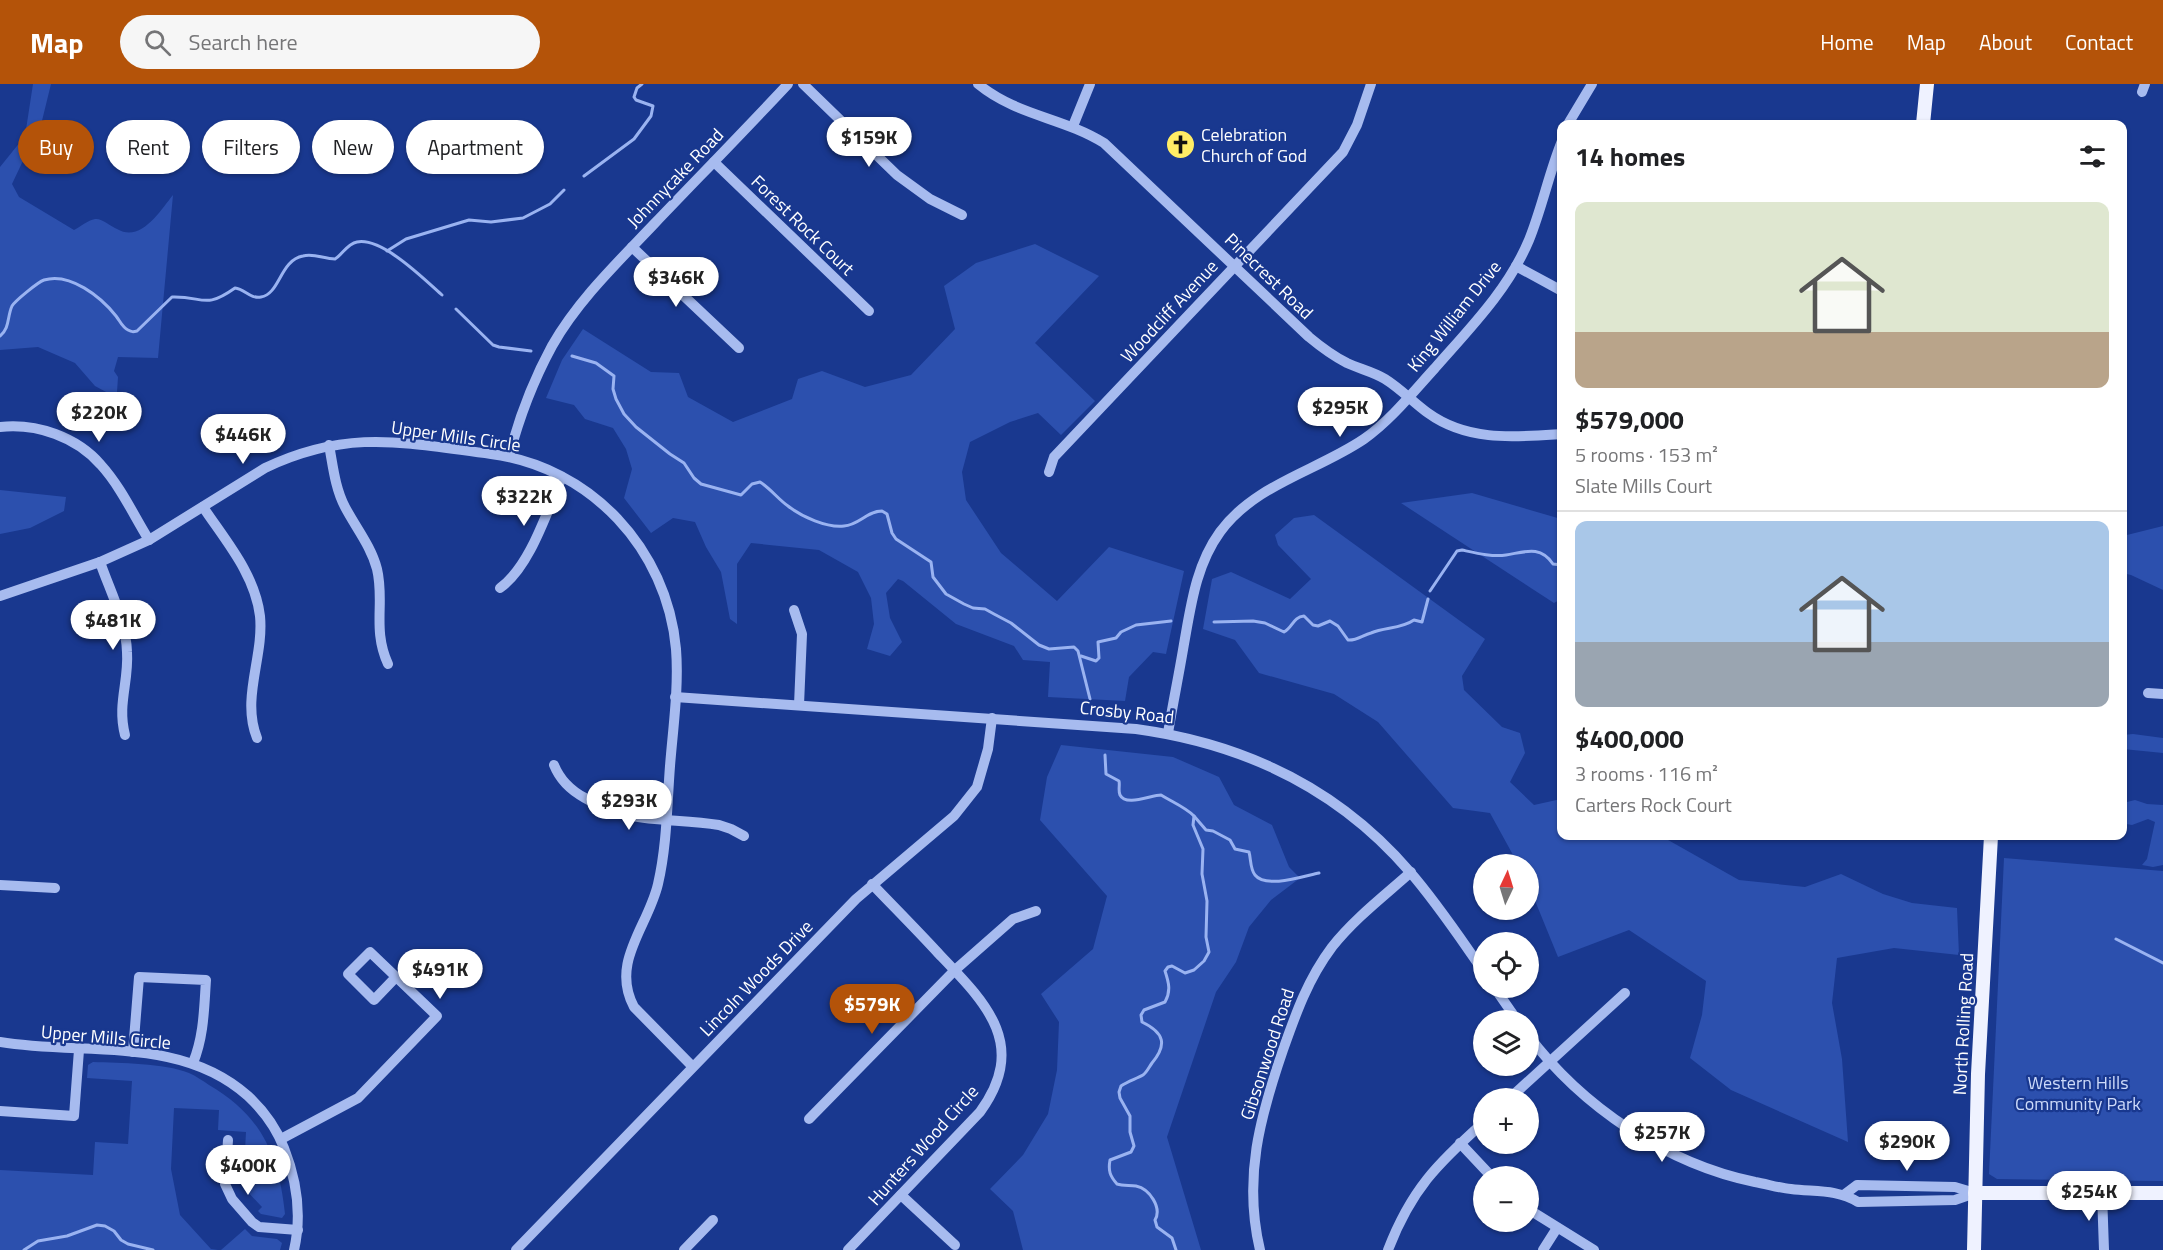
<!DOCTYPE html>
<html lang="en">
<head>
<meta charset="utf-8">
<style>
	body { margin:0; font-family:"Titillium Web",sans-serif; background:#f6f6f6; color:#202124; height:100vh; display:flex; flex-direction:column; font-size:22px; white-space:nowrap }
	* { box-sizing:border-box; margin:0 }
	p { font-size:20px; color:#757577 }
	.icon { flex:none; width:33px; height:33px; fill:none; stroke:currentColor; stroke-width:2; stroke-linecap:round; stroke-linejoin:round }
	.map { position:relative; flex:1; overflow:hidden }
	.drawer { position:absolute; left:1557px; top:36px; width:570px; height:720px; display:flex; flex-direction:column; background:#fff; border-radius:12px; box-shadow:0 2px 4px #0004 }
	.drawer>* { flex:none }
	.hud { position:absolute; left:18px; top:36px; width:570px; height:54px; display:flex; gap:12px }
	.needle { width:39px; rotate:4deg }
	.buttons { position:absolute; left:1473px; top:770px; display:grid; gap:12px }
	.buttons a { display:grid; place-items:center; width:66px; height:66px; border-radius:50%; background:#fff; box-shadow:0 2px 4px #0004; font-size:30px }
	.price { position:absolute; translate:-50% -51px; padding:0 14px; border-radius:21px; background:#fff; color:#222; font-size:20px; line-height:39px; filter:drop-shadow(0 2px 3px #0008) }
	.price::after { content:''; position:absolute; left:50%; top:36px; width:18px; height:14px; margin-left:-9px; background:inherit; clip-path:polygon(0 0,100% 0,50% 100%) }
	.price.selected { background:#b45309; color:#fff }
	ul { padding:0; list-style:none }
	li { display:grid; align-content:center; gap:12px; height:318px; padding:0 18px }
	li+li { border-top:2px solid #e0e0e0 }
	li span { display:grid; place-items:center; height:186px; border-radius:12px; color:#555 }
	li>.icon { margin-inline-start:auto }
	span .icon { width:108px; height:108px; fill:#fffc; stroke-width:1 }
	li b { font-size:26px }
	h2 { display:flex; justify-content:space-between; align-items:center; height:72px; padding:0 18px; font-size:26px }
	.tag { padding:0 21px; border-radius:27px; background:#fff; box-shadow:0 2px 4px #0004; font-size:21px; line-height:54px }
	.tag.selected { background:#b45309; color:#fff }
	header { display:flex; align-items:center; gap:36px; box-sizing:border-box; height:84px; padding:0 30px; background:#b45309; color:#fff }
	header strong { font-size:28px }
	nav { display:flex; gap:33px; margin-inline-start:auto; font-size:21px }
	.search { width:420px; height:54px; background:#f6f6f6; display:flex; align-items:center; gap:15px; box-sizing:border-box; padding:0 21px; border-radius:33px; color:#757577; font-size:22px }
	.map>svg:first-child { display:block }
	.green { fill:#2c50ae }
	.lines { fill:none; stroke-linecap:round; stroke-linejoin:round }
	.stream { stroke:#9ab3f1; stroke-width:3 }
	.minor { stroke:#a7bbef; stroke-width:10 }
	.major { stroke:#eff2ff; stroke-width:14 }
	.labels { text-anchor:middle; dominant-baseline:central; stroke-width:4.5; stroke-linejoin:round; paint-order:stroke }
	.poi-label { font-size:18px; fill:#fff; stroke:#19388f; text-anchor:start }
	.street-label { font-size:18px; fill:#fff; stroke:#19388f }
	.park-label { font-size:18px; fill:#cddafa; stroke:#19388f }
</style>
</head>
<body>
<header>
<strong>Map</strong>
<div class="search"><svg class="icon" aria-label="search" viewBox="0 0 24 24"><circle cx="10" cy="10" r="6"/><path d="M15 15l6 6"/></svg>Search here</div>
<nav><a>Home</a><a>Map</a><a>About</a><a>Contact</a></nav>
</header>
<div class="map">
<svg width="2163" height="1166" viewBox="0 0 2163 1166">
	<rect width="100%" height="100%" fill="#19388f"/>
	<g class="green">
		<path d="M33,0H51L38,53L29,64L12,100L19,113L74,146C80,143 88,136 95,135C102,134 110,142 117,145C141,159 160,127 173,111L158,274L118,273L114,287L118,293L117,308L108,309L95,302L75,279L38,263L0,266V83L25,52Z"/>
		<polygon points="1035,160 1099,192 1035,259 1095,317 1061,351 1038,329 1010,338 970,358 962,388 966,416 1001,469 1057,517 1109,463 1184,487 1166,570 1153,568 1129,593 1125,617 1048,613 1050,578 1023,576 1014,562 956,540 903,497 898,495 886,509 890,534 902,558 890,572 867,565 874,540 871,514 858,488 819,466 751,459 737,480 737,540 730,535 721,488 706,463 695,438 673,434 651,449 624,414 632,385 626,365 613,344 585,335 574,321 546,314 562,276 583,245 651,288 679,289 688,313 733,338 792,315 798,295 822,287 865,303 911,291 955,245 944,202 976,179"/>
		<polygon points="0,406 66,413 64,427 30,444 0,450"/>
		<polygon points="1472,409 1561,435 1561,515 1554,519 1401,419"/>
		<polygon points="1314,431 1485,555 1462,592 1464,606 1502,643 1520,649 1525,669 1510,698 1534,721 1561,715 1562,752 1661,752 1739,796 1805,803 1841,790 1883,810 1912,819 1957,824 1959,871 1894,864 1837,874 1832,919 1842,975 1848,1058 1731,1006 1690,974 1702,931 1706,897 1629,846 1558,873 1529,802 1528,780 1518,780 1490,729 1453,724 1378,638 1334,610 1259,589 1235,556 1203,545 1212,495 1231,488 1290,515 1311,495 1278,461 1275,451 1294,434"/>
		<polygon points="2163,442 2163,506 2131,491 2122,489 2123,452"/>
		<polygon points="2133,650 2163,654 2163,669 2123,665 2123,651"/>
		<polygon points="1061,661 1173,673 1219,693 1234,721 1272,741 1289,783 1300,794 1271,816 1249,843 1236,878 1216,908 1167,1053 1201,1166 1023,1166 1013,1127 990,1105 1023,1071 1048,1030 1057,986 1059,938 1041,910 1093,865 1107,812 1040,736 1047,693"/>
		<polygon points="2135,716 2147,720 2163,721 2163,781 2153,783 2142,781 2147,775 2155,738 2148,735 2132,741 2126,740 2123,719"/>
		<polygon points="2004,774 2163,787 2163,1097 1997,1095 1989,1090"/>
		<path d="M93,978C120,979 164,979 189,989C196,992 203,997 209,1001C261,1031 279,1071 285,1130L282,1134L261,1130L258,1127L262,1123L243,1103L246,1048L218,1046L219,1026L174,1024L171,1085L180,1131L211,1165L218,1166H0V1086L93,1091L95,1058L128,1060L132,997L87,994L88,981Z"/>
		<polygon points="245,1145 252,1152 277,1155 282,1159 280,1166 221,1166"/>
	</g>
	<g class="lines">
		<g class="stream">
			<polyline points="584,92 634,55 651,32 653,22 636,16 634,13 637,4 642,0"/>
			<polyline points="387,167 406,155 469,136 491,138 523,134 550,120 564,106"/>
			<polyline points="456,225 493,261 499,263 531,267"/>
			<path d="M0,252C10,244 7,233 12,222C15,217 38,198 44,196C70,188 101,213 116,232C120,237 122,243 128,246C132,248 133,248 137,247L172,213C204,212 204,226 235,204C245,205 250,215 261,213C280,210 280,176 303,172C314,169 324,175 335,175C343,170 347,160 357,158C382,153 424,195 442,211"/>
			<path d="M572,272L596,279L614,292L613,305L616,315L624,330L636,343L670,370L684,379L694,394L701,400L741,411L752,400L760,398C771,405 778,415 788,422C802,433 827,444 844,442C859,441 867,427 882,427L887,430L892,449L896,455L931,478L933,493L946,510L964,520L973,524L985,525L994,530L1011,539L1039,561L1049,565L1074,563L1078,567L1090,615"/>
			<path d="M1430,507L1457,467L1462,466C1476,469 1492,473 1506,471C1525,468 1540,461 1553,480L1562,481"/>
			<path d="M1214,538L1253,537L1265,539L1284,548C1293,543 1293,533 1304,532L1313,541L1318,542L1330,537L1338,542L1348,556C1356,557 1363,551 1371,549C1385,543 1401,545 1414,536L1422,538L1428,515"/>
			<polyline points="1081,572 1096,577 1099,574 1098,558 1116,554 1121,548 1136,541 1171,537"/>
			<path d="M1105,671L1106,690L1119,697C1120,701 1118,707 1120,711C1126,723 1151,711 1161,711C1172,718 1185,723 1194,732L1193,741L1203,765L1202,790L1207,817L1206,853L1209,868L1204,877L1194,886L1185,889L1172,882L1168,883L1165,887C1169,899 1171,907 1165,918L1144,926L1141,931L1142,938C1165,949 1167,961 1152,979C1149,983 1147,988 1143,991C1136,995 1128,997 1121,1002L1119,1008L1120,1014L1130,1032V1048L1134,1062L1131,1068L1110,1076C1108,1087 1110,1092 1117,1100C1123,1102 1130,1101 1136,1102C1150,1105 1162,1124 1155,1136L1157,1143L1172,1154L1176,1166"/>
			<path d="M1194,732L1206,746L1213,747L1230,756L1235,765L1249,768C1251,775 1250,785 1255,791C1266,805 1304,792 1319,789"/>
			<polyline points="2116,855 2163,879"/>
			<polyline points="24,1166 38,1157 67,1152 97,1141 105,1142 114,1147 121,1156 128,1160 153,1166"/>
		</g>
		<g class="minor">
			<polyline points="803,0 897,91 930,115 962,131"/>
			<path d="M978,0C1017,32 1062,33 1104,59L1309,253C1321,263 1333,272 1347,279C1360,285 1374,288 1385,295C1401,305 1414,319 1428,329C1468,358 1515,353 1562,350"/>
			<polyline points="2142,8 2145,0"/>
			<polyline points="1568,40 1592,0"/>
			<polyline points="1073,42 1090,0"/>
			<polyline points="714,78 869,227"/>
			<polyline points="632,163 739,264"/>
			<polyline points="1516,182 1562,207"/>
			<path d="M0,343C37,339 77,353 101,381C121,403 134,432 149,456"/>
			<path d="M329,361C333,382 335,404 345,423C356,444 371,462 377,485C385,518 372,545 388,580"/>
			<path d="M509,372C519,334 533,297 552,262C578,216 619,177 655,139C699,93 744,47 788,0"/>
			<polyline points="1049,388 1054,373 1343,68 1357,41 1371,0"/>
			<path d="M203,423C225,456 255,490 260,532C264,573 241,614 257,654"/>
			<path d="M100,478C110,507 126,537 127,568C129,598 117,620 125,651"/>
			<path d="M500,504C530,483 547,427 562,393"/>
			<path d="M0,512L100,478L149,456L265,384C349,344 405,359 491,370C591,383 667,465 676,565C679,603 673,644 670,682C667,721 667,761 658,800C648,843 610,878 634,923L692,982"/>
			<polyline points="794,526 802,550 799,621"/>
			<polyline points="2148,609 2163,610"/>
			<path d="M675,613L1136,645C1245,660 1338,704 1410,788C1437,819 1460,854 1484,888"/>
			<path d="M1168,649C1173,619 1179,590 1184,560C1191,521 1196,481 1220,448C1255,400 1317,387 1364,355C1391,336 1413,308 1435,284C1470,244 1508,206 1529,156C1542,124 1549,89 1562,57"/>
			<path d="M554,681C560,696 570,706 585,714C628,741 672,733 719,741L731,745L744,752"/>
			<polyline points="0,801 55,804"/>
			<polyline points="1494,903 1517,936"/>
			<path d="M1528,951C1582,1023 1667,1080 1755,1098C1767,1100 1779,1104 1791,1105C1815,1108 1837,1105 1858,1118L1955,1116L1975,1109"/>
			<path d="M0,958C83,972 180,951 248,1012C264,1027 276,1043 284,1064C297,1097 302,1131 294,1166"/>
			<path d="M133,968L139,893L206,896C204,925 204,952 193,979"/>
			<polyline points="1510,1014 1625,909"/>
			<polyline points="0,1027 74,1032 79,966"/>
			<polyline points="809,1035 955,886 1013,835 1036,827"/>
			<polyline points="281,1055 358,1014 437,932 370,868 348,890 374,916 396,893"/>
			<polyline points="228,1056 225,1100 232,1115 252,1138 259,1143 298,1146"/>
			<polyline points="1460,1059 1491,1092"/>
			<polyline points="2102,1109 2104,1166"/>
			<polyline points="1845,1110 1857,1101 1955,1103 1975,1109"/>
			<polyline points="901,1111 955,1161"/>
			<polyline points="1528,1125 1594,1166"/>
			<polyline points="516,1166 856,815 954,732 977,703 988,665 992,634"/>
			<polyline points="684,1166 713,1136"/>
			<path d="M848,1166L980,1028C1029,961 986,919 939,870C917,846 894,823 872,800"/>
			<path d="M1260,1166C1243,1094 1260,1033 1283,966C1296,929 1308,895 1332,863C1354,835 1384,812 1411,788"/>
			<path d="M1388,1166C1411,1106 1437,1080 1484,1038"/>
			<polyline points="1543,1166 1557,1144"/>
		</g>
		<g class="major">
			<polyline points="1923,40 1927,0"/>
			<polyline points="1975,1109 2163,1109"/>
			<polyline points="1974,1166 1978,990 1991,752"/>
		</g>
	</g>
	<defs>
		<symbol id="church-disc" viewBox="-11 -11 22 22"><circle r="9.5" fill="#ffed65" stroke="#19388f"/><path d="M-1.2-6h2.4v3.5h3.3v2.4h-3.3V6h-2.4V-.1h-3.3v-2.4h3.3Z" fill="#111"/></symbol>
	</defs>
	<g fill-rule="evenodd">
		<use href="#church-disc" x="1164" y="44" width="33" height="33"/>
	</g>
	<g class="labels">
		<g class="poi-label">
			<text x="1201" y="50">Celebration<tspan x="1201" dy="21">Church of God</tspan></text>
		</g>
		<g class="street-label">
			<text transform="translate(675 94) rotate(-46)">Johnnycake Road</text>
			<text transform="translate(803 141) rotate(44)">Forest Rock Court</text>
			<text transform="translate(1269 192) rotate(44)">Pinecrest Road</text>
			<text transform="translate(1169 227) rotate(-47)">Woodcliff Avenue</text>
			<text transform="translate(1454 232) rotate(-51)">King William Drive</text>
			<text transform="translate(456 352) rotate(8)">Upper Mills Circle</text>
			<text transform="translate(1127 628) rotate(6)">Crosby Road</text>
			<text transform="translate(756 894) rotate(-46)">Lincoln Woods Drive</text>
			<text transform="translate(1963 940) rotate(-87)">North Rolling Road</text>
			<text transform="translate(106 953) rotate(5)">Upper Mills Circle</text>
			<text transform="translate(1267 970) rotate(-72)">Gibsonwood Road</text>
			<text transform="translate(923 1061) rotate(-48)">Hunters Wood Circle</text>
		</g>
		<g class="park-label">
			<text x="2078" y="998">Western Hills<tspan x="2078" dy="21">Community Park</tspan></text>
		</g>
	</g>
</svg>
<div class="buttons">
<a><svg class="needle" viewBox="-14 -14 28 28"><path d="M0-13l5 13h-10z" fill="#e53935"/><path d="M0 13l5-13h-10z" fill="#757577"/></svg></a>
<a><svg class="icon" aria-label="locate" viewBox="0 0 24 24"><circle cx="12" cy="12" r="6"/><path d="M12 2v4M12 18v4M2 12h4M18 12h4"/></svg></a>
<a><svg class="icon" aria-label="layers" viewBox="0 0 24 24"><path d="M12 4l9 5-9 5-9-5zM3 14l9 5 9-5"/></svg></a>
<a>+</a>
<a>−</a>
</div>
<b class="price" style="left:869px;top:84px">$159K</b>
<b class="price" style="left:676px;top:224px">$346K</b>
<b class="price" style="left:1340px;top:354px">$295K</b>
<b class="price" style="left:99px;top:359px">$220K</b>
<b class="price" style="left:243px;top:381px">$446K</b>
<b class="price" style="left:524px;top:443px">$322K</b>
<b class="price" style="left:113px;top:567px">$481K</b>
<b class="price" style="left:629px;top:747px">$293K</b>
<b class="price" style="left:440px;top:916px">$491K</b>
<b class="price selected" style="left:872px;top:951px">$579K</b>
<b class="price" style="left:1662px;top:1079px">$257K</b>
<b class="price" style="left:1907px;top:1088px">$290K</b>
<b class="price" style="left:248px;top:1112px">$400K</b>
<b class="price" style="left:2089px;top:1138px">$254K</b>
<div class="hud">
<a class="tag selected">Buy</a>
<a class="tag">Rent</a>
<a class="tag">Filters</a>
<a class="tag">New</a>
<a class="tag">Apartment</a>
</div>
<section class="drawer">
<h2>14 homes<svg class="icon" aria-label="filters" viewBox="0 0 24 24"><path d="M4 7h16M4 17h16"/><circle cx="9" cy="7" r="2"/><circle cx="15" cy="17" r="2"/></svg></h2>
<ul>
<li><span style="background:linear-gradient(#dfe7d0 70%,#b9a48a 0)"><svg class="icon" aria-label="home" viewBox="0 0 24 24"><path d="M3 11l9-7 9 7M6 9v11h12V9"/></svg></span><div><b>$579,000</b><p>5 rooms · 153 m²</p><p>Slate Mills Court</p></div></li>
<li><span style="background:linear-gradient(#a9c7e8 65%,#9aa5b1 0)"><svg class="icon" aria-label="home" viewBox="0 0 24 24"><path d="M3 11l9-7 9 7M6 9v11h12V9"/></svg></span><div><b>$400,000</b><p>3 rooms · 116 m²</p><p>Carters Rock Court</p></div></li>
</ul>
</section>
</div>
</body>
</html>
